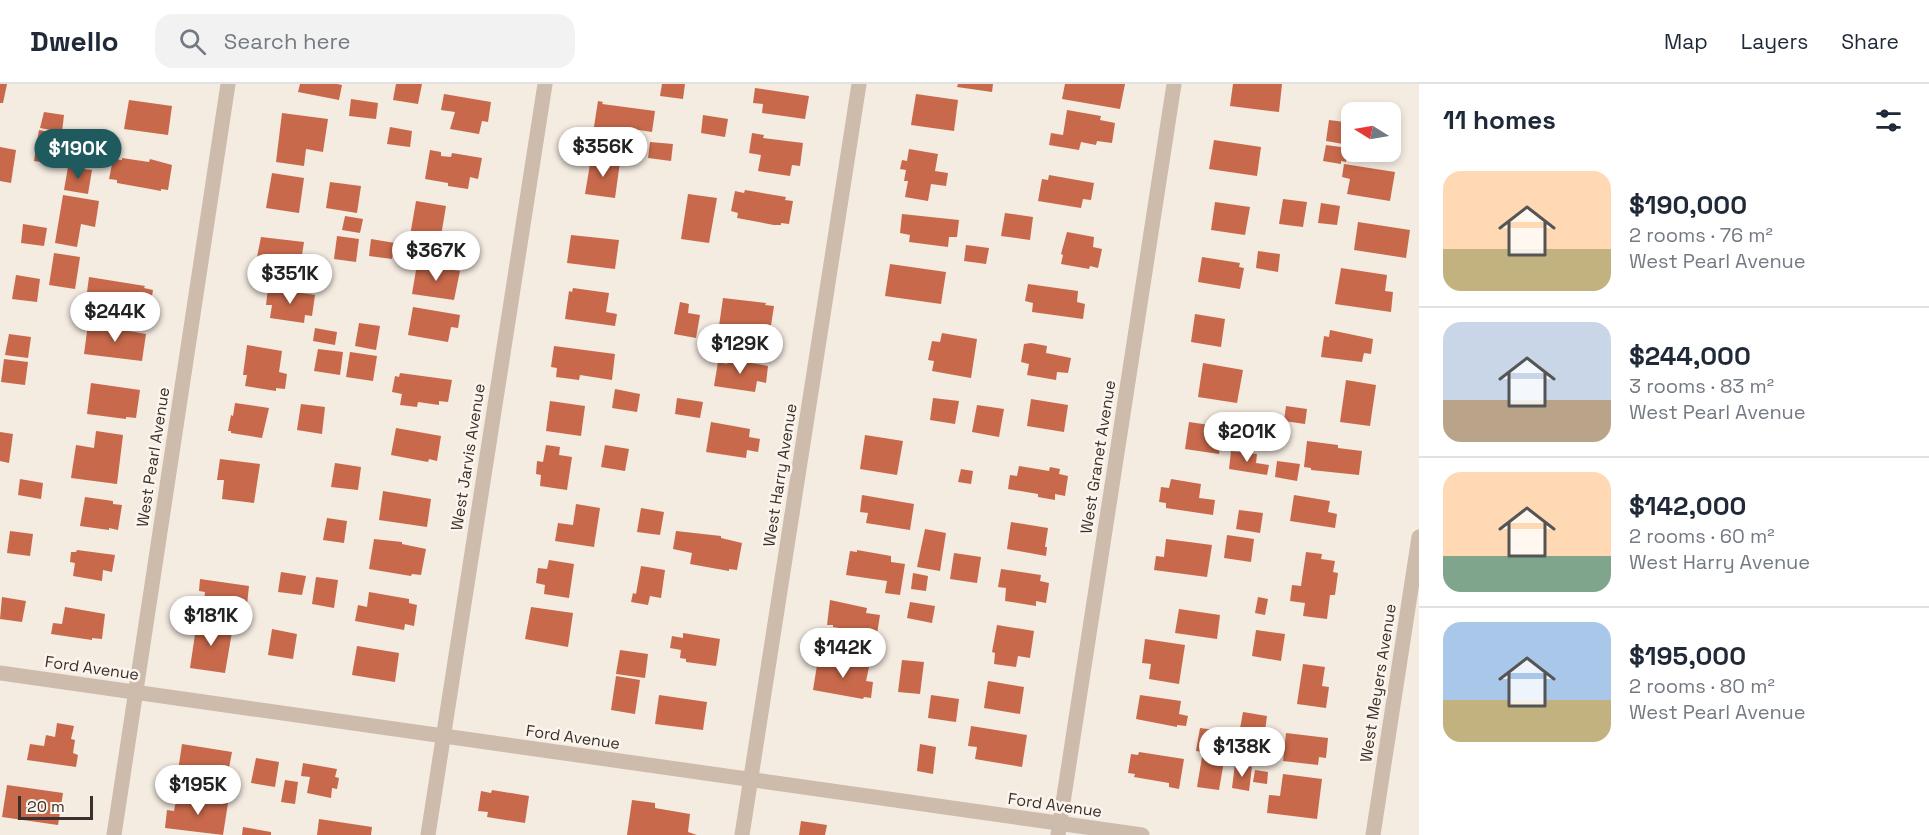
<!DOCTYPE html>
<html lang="en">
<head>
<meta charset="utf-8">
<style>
	body { margin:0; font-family:"Space Grotesk",sans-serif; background:#f2f2f3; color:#1f2937; height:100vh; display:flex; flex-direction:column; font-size:22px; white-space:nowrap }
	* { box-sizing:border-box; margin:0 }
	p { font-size:20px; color:#747a83 }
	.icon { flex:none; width:33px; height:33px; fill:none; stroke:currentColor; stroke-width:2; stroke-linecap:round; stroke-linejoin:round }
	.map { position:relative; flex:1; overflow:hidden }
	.sheet { display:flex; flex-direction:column; background:#fff; width:510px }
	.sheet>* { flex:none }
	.needle { width:39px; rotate:281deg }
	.fabs { position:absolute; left:1341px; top:18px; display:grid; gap:12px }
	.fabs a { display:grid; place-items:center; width:60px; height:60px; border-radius:12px; background:#fff; box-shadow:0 3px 9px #0003; font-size:30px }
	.scale { position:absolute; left:18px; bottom:15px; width:75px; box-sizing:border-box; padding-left:6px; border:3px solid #3b302b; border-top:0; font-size:16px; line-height:21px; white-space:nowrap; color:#3b302b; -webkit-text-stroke:4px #fbf5ee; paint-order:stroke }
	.price { position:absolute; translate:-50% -51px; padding:0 14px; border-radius:21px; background:#fff; color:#222; font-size:20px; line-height:39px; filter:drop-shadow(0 2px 3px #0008) }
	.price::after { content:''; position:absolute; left:50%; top:36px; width:18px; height:14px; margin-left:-9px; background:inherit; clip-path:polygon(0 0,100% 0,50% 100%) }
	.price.selected { background:#1f5a5e; color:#fff }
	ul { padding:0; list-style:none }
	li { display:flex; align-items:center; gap:18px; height:150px; padding:0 24px }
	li+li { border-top:2px solid #e0e1e3 }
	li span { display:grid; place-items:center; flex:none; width:168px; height:120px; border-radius:18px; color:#555 }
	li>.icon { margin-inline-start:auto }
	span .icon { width:72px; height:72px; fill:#fffc; stroke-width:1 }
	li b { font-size:26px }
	h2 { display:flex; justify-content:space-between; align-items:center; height:72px; padding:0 24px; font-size:26px }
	header { display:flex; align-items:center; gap:36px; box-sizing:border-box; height:84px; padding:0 30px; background:#fff; border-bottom:2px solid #e0e1e3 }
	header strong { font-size:28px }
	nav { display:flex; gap:33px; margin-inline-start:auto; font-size:21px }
	.search { width:420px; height:54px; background:#f2f2f3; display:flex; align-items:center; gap:15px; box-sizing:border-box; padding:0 21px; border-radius:18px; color:#747a83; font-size:22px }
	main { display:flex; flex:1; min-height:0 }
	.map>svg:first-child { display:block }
	.building { fill:#c8694b }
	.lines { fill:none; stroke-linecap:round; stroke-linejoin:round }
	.minor { stroke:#cdbbac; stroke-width:15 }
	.labels { text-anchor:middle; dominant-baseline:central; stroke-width:5; stroke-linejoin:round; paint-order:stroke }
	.street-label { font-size:16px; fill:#3b302b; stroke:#fbf5ee }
</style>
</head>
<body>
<header>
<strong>Dwello</strong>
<div class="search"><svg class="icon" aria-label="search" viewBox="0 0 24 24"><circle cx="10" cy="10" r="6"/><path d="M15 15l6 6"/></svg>Search here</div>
<nav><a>Map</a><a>Layers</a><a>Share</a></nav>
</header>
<main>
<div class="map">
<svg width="1419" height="751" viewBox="0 0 1419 751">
	<rect width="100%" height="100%" fill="#f4ebe1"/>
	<g class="building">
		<polygon points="0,0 7,0 3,19 0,19"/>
		<polygon points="300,0 337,0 342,1 339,16 298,8"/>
		<polygon points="396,0 422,0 418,20 393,16"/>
		<polygon points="662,0 685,0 683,15 660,12"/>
		<polygon points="958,0 993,0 992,8 957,3"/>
		<polygon points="1065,0 1125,0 1120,25 1062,15"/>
		<polygon points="1233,0 1282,0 1279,28 1230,22"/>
		<polygon points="755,4 809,12 805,35 762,29 763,20 753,19"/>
		<polygon points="444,10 491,18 488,38 482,37 479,50 450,45 455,28 441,26"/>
		<polygon points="916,10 958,16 954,47 911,41"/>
		<polygon points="351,15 378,19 376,35 349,32"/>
		<polygon points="129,16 172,22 168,51 124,45"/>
		<polygon points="598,17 603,18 602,20 655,27 652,48 639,46 638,55 593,49"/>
		<polygon points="1352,21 1388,27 1388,28 1351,28"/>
		<polygon points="1067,26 1101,32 1100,36 1115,39 1112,59 1097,57 1096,61 1081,58 1079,66 1049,61 1051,49 1063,51"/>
		<polygon points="44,28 64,31 62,48 40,44"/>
		<polygon points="282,29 328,35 323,68 306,65 304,82 276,78"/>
		<polygon points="703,31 728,35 725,53 701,49"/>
		<polygon points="1390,33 1397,34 1394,54 1390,53"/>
		<polygon points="1329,36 1352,39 1349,61 1326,57"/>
		<polygon points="390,43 412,47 410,63 387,60"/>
		<polygon points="39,46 60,50 56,80 34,77"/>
		<polygon points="752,49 764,51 763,54 803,59 800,82 792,81 790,92 758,87 761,71 749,69"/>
		<polygon points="1214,56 1261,63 1257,92 1209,85"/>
		<polygon points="650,58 673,60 671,77 648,74"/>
		<polygon points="1326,61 1348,64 1346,78 1341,77 1341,80 1323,77"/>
		<polygon points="0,63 16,66 11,99 0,97"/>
		<polygon points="909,65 938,70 935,87 948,89 946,102 931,100 928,117 905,113 908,97 904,97 906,86 900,85 902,76 907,77"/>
		<polygon points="430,66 441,68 441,72 451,73 452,69 482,74 478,95 470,93 468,105 448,102 448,99 425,95"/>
		<polygon points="122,74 149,78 150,75 172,81 168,106 161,105 161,107 145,104 117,99 117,96 109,95 113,75 122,76"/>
		<polygon points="591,74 620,78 615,114 585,110"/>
		<polygon points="1344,80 1395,88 1390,117 1347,110 1350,95 1342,93"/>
		<polygon points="68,83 92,86 88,110 64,106"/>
		<polygon points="272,89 304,94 299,129 266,124"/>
		<polygon points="1049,91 1094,99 1091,116 1083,115 1081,124 1038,117 1042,95 1048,96"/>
		<polygon points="330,98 361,102 357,129 326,124"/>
		<polygon points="745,106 786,113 785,116 793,117 789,140 781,139 781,141 774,141 737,134 738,129 731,127 735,107 744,109"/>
		<polygon points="688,110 717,114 709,159 681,155"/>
		<polygon points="63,111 99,117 95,143 81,140 77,163 55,159"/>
		<polygon points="1283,115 1307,118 1303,143 1279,140"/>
		<polygon points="416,117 446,122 440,158 410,152"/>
		<polygon points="1215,118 1250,123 1245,151 1211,146"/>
		<polygon points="1321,119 1340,122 1337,141 1318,139"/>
		<polygon points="1005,129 1033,133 1030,156 1001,152"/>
		<polygon points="902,130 959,136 957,153 949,153 948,163 909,158 910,151 900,149"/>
		<polygon points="345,132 363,135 360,149 342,146"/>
		<polygon points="1358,138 1410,146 1406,174 1354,166"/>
		<polygon points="23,140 47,144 44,162 21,159"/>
		<polygon points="1067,148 1094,153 1093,163 1102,165 1098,184 1090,182 1089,185 1061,180 1063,171 1061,170"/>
		<polygon points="571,151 619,156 615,185 567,179"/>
		<polygon points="337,152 359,155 356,178 334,175"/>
		<polygon points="261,153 304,158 299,191 268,187 269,183 265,182 266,174 257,173"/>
		<polygon points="371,155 395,159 392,175 369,172"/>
		<polygon points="966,161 989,164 986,180 964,177"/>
		<polygon points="1258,167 1280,170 1278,188 1256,184"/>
		<polygon points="54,169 80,173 75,205 49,201"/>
		<polygon points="1202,173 1240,179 1239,183 1244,184 1240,205 1198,198"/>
		<polygon points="417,180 460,187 454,216 412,210"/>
		<polygon points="890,180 946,188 941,220 885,212"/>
		<polygon points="1341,184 1387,191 1385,207 1393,208 1391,228 1335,220"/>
		<polygon points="16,191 40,195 37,218 12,215"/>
		<polygon points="89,193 145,202 144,204 153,206 149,231 140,229 140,232 85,223"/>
		<polygon points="1028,200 1078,207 1077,218 1085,220 1083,235 1032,228 1033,219 1025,217"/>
		<polygon points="268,204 315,211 312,232 305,231 304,239 270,234 272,221 266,221"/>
		<polygon points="573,204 609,209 606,228 617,230 615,242 565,235 569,207 572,208"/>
		<polygon points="723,214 766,219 765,221 774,222 770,248 762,247 760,261 717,256"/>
		<polygon points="680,218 689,220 688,229 700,231 696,254 674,250"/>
		<polygon points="413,223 460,231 458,244 451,243 448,258 408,251"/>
		<polygon points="1195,230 1225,235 1221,263 1191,258"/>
		<polygon points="359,239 380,242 376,266 355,262"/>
		<polygon points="88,240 146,250 142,277 84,270"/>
		<polygon points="315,244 337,248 335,261 313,257"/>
		<polygon points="1330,246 1373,255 1371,270 1364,269 1362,278 1321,273 1324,252 1329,253"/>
		<polygon points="942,249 977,255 971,294 932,287 934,277 928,276 932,257 940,258"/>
		<polygon points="9,250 31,253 28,274 5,271"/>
		<polygon points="1031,259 1047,262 1046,269 1071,274 1068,289 1057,288 1056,296 1027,291 1029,280 1021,278 1024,260"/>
		<polygon points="247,261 282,267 279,288 287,290 285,305 276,304 276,307 245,302 247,291 243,291"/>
		<polygon points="554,262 615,270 612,296 580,291 579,296 556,293 557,284 551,283"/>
		<polygon points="318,265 343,268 340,291 314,287"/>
		<polygon points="350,268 377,272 373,297 346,293"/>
		<polygon points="4,275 28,278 25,301 1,298"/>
		<polygon points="728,275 768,282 766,299 757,297 755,308 714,302 718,278 727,280"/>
		<polygon points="1203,279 1243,286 1237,319 1198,313"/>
		<polygon points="400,289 452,296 448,318 439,317 439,321 418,318 417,323 400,321 402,310 392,308 395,292 399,293"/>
		<polygon points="1346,296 1376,301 1370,342 1340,338"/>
		<polygon points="91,299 140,306 136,334 126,333 126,335 87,330"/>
		<polygon points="615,305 640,310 637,328 612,324"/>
		<polygon points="677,314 703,318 700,334 675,330"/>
		<polygon points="933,314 959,317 955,340 930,336"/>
		<polygon points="1031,315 1068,321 1064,348 1027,342"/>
		<polygon points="550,317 585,322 581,352 546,347"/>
		<polygon points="235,319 269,324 262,354 231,349 231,347 228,347 231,331 233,332"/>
		<polygon points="301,320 325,323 322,350 297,346"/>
		<polygon points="977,321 1004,325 999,353 972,348"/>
		<polygon points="1286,322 1307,325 1305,340 1284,337"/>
		<polygon points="711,338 750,345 749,353 760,355 758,368 747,366 746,374 706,368"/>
		<polygon points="1189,338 1223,343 1219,370 1185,365"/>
		<polygon points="396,344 441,352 437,377 429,375 428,378 391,371"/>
		<polygon points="96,347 123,351 117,400 71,394 76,361 94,364"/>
		<polygon points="0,348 13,350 9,379 0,377"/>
		<polygon points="865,351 903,357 897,391 860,385"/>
		<polygon points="1307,357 1338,361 1338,364 1362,367 1359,391 1311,386 1311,384 1304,383"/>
		<polygon points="546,361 560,363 559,371 572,373 567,406 540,402 541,391 536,390 537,377 543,378"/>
		<polygon points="605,361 629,365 625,387 601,383"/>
		<polygon points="1231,367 1257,370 1256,379 1269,381 1267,391 1229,385"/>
		<polygon points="220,375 260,380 254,419 222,415 224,396 217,396"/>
		<polygon points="1277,377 1300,380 1297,397 1275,393"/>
		<polygon points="335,379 361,383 358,406 331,403"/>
		<polygon points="1019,382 1049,387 1050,383 1060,385 1059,390 1068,392 1065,412 1055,410 1055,416 1038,413 1038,410 1008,405 1010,391 1017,392"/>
		<polygon points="961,385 973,387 971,400 958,398"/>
		<polygon points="20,395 43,399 41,415 18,411"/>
		<polygon points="1171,395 1201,400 1199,414 1215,416 1213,431 1166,424 1166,419 1159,418 1161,403 1169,404"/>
		<polygon points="383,407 431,415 427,443 379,436"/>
		<polygon points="862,411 914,420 910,446 866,439 868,429 860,428"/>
		<polygon points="1294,411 1330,417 1328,428 1337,430 1335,444 1290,437"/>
		<polygon points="85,413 113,417 113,420 122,421 118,446 109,444 109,446 80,442"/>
		<polygon points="576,420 600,424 594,463 555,457 558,439 573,441"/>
		<polygon points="641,424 664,428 660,451 637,448"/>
		<polygon points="1239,426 1263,429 1260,449 1236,445"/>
		<polygon points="327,434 347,437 344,459 323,456"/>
		<polygon points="1011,438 1048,444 1045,463 1047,463 1046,472 1007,465"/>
		<polygon points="925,445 946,449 940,487 917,483"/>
		<polygon points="10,447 33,450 30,472 7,469"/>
		<polygon points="676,447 721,452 721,454 742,459 737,486 729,485 729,487 690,480 692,469 673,465"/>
		<polygon points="1227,451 1254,455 1251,478 1224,474"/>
		<polygon points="374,455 402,458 402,460 426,465 421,491 412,490 411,492 369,485"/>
		<polygon points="1166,455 1212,461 1207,493 1154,486 1156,472 1164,473"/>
		<polygon points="77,466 115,471 112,488 103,486 102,497 73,492 75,479 70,478 71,468 76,468"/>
		<polygon points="857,466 891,472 891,478 905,480 900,511 885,509 887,497 846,491 850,467 857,468"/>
		<polygon points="1306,468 1322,470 1321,475 1335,477 1333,488 1338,489 1335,511 1330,511 1327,535 1303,532 1305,519 1290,517 1292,501 1301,502"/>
		<polygon points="954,469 981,473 977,499 950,495"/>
		<polygon points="549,476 574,480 569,514 544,510 545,501 536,499 538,484 547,485"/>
		<polygon points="641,482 665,486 661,514 650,512 648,521 631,518 633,509 636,510"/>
		<polygon points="1001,485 1041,491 1040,497 1049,499 1046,519 1036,517 1036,522 1005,517 1006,504 998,503"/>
		<polygon points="281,488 306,492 302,511 278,508"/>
		<polygon points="913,489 928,492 926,507 911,505"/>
		<polygon points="316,493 338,496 334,524 312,520"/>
		<polygon points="200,495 249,502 247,521 239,520 238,528 203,523 205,508 199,507"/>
		<polygon points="369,508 409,515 409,519 417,521 414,542 405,540 404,546 355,537 358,521 367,523"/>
		<polygon points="2,513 26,517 22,538 0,535"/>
		<polygon points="1258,513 1268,515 1265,531 1255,529"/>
		<polygon points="830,516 867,524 866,529 880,531 877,550 833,543 833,541 827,541"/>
		<polygon points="910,518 935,522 932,539 907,534"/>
		<polygon points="65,523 105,530 102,555 92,554 92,556 51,550 53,539 62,540"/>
		<polygon points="531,523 573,529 568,563 525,555"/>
		<polygon points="1179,525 1220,531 1217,555 1175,549"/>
		<polygon points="197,537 233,542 225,589 190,584"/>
		<polygon points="997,541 1034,547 1030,574 1018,572 1016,583 994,580 995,569 992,568"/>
		<polygon points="272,545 297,550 293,575 268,571"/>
		<polygon points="1256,546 1285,550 1281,577 1252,572"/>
		<polygon points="683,549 720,555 716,582 686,578 686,575 680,574 681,566 670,564 672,552 683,554"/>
		<polygon points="1145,555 1185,561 1179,600 1149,595 1151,580 1142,579"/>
		<polygon points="357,562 399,569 395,598 352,591"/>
		<polygon points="620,566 648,570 645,594 616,590"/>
		<polygon points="818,575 869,583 866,597 873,598 871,614 864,613 863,615 813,606"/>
		<polygon points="902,576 924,578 920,610 898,608"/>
		<polygon points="1303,580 1325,583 1322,602 1329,603 1326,624 1297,620"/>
		<polygon points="616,592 640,596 635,630 611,626"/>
		<polygon points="988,597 1024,603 1020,630 984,624"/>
		<polygon points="659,611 707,618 703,646 655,640"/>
		<polygon points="931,611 959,615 956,638 928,634"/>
		<polygon points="1140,611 1181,617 1179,630 1188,632 1186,642 1177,641 1177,643 1136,635"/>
		<polygon points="1243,628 1267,632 1264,654 1239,650"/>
		<polygon points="57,639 74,642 71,655 75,656 73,669 78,671 76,683 27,676 30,660 44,662 46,651 55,653"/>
		<polygon points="971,642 1027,651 1022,683 975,675 977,663 968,662"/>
		<polygon points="1200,644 1223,647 1220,670 1196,667"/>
		<polygon points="1286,649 1328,654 1326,674 1319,673 1318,681 1283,677"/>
		<polygon points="182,660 232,668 228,689 216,688 214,700 177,694"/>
		<polygon points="920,660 936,663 933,690 917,687"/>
		<polygon points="1139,668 1184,675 1179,705 1169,703 1169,699 1134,693 1135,690 1128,689 1131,670 1138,671"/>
		<polygon points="1202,673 1224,677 1219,706 1197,703"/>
		<polygon points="256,674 279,678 275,703 251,699"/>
		<polygon points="303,679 337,685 335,693 339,694 337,705 332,704 331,714 307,709 310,693 301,692"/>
		<polygon points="1235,680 1252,683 1249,707 1232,704"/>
		<polygon points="1255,686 1268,688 1267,700 1253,698"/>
		<polygon points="1283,690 1322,695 1317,735 1267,729 1269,711 1280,712"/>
		<polygon points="285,696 298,698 295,720 281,718"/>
		<polygon points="7,701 63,709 58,741 2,733"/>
		<polygon points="492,706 529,712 525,739 487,733 488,728 478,727 481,707 491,709"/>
		<polygon points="177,711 228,719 223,751 165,744 167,726 174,727"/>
		<polygon points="632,716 655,719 655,724 690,730 688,748 697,751 627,751"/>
		<polygon points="319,735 372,743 371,751 317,751"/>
		<polygon points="801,737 827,741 825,751 799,751"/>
		<polygon points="243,743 271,748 271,751 242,751"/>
	</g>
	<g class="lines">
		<g class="minor">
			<polyline points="0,589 1142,751"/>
			<polyline points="114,751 228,0"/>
			<polyline points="428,751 545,0"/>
			<polyline points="742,751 859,0"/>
			<polyline points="1058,751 1174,0"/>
			<polyline points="1373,751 1419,453"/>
		</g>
	</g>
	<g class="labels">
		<g class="street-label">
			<text transform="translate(153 373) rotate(-81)">West Pearl Avenue</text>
			<text transform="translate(468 373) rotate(-81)">West Jarvis Avenue</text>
			<text transform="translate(1098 373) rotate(-81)">West Granet Avenue</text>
			<text transform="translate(780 391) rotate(-81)">West Harry Avenue</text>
			<text transform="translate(92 584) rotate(8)">Ford Avenue</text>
			<text transform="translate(1378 599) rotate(-81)">West Meyers Avenue</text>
			<text transform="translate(573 653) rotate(8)">Ford Avenue</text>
			<text transform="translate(1055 721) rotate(8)">Ford Avenue</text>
		</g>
	</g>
</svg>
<div class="fabs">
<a><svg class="needle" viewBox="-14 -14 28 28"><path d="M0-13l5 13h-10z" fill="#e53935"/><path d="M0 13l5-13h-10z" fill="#747a83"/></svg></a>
</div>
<div class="scale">20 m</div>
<b class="price" style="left:603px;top:94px">$356K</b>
<b class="price selected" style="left:78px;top:96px">$190K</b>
<b class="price" style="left:436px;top:198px">$367K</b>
<b class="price" style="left:290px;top:221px">$351K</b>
<b class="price" style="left:115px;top:259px">$244K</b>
<b class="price" style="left:740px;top:291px">$129K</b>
<b class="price" style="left:1247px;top:379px">$201K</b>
<b class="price" style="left:211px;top:563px">$181K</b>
<b class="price" style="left:843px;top:595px">$142K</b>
<b class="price" style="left:1242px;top:694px">$138K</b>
<b class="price" style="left:198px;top:732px">$195K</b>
</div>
<section class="sheet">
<h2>11 homes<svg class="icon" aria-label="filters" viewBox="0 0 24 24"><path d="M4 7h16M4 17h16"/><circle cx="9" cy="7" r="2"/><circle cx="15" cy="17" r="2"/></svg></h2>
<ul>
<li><span style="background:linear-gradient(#ffd9b3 65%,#c2b280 0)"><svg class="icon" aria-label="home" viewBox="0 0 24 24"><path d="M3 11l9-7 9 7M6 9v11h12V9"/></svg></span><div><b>$190,000</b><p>2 rooms · 76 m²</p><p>West Pearl Avenue</p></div></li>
<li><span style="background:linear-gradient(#c9d6e8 65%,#b9a48a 0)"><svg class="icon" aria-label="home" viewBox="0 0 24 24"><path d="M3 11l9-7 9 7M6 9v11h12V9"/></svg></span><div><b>$244,000</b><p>3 rooms · 83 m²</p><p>West Pearl Avenue</p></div></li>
<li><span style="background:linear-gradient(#ffd9b3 70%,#7fa58c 0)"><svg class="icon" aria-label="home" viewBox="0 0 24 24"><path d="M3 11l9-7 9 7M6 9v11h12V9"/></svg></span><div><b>$142,000</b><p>2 rooms · 60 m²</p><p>West Harry Avenue</p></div></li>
<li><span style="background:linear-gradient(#a9c7e8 65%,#c2b280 0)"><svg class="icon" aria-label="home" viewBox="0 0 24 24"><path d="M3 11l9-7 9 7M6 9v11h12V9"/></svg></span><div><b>$195,000</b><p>2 rooms · 80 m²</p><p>West Pearl Avenue</p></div></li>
</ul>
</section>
</main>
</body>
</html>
